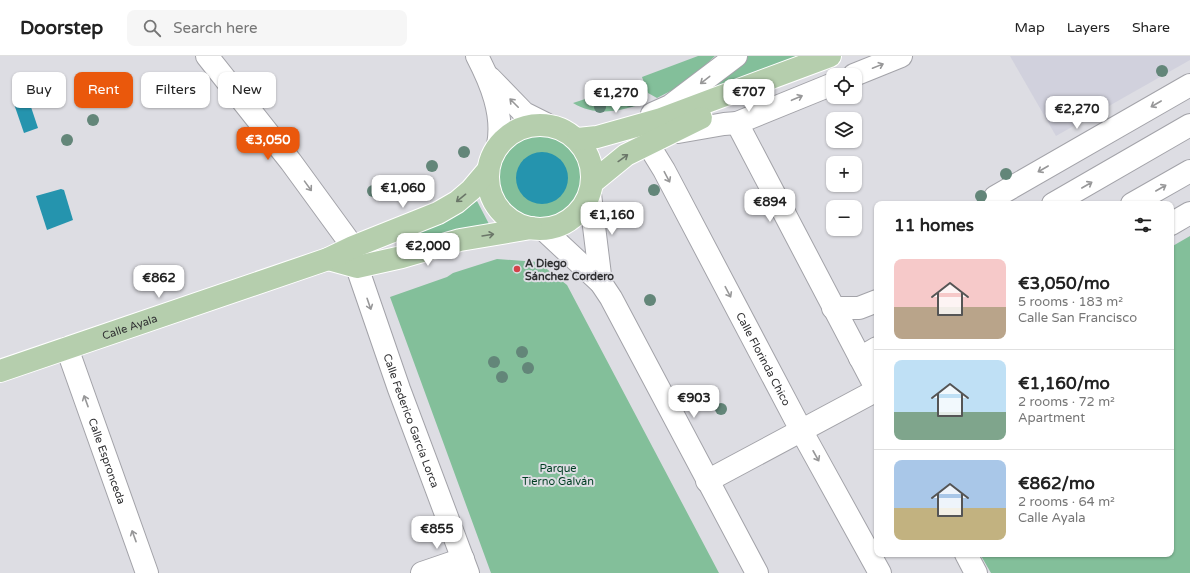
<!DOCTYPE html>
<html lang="en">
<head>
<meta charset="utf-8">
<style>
	body { margin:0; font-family:"Varela Round",sans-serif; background:#f6f6f6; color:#222; height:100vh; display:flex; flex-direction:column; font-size:15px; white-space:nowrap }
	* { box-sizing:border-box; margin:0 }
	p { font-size:13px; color:#767676 }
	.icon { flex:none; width:22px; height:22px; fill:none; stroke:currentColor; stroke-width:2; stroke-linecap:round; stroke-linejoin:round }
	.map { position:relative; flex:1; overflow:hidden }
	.drawer { position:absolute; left:874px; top:145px; width:300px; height:356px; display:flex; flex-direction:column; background:#fff; border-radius:8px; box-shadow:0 1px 3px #0004 }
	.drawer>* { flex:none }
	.top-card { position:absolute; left:12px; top:16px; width:380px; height:36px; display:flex; gap:8px }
	.buttons { position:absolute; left:826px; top:12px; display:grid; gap:8px }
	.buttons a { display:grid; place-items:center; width:36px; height:36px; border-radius:8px; background:#fff; box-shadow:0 1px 3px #0004; font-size:20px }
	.price { position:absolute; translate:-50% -34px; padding:0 9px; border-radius:8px; background:#fff; color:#222; font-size:13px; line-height:26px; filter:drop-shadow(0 1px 2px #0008) }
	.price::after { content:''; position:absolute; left:50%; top:24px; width:12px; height:9px; margin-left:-6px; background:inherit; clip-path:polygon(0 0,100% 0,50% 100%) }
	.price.current { background:#ea580c; color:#fff }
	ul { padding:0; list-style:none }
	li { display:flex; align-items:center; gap:12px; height:100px; padding:0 20px }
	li+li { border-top:1px solid #e0e0e0 }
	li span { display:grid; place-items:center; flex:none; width:112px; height:80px; border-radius:8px; color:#555 }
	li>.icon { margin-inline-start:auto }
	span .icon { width:48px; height:48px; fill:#fffc; stroke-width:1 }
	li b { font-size:17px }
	h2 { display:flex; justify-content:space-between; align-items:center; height:48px; padding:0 20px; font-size:17px }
	.chip { padding:0 14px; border-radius:8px; background:#fff; box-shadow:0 1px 3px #0004; font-size:14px; line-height:36px }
	.chip.current { background:#ea580c; color:#fff }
	header { display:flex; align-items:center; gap:24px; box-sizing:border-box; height:56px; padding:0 20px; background:#fff; border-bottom:1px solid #e0e0e0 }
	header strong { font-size:19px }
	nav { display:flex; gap:22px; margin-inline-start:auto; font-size:14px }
	.search { width:280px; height:36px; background:#f6f6f6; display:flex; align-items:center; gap:10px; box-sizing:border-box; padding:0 14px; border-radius:8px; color:#767676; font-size:15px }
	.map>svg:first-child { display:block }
	.built { fill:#d1d1dd }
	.green { fill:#83bf9a }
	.water { fill:#2594ae }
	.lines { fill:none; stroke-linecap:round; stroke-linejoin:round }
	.minor-casing { stroke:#a3a3a9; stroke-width:24 }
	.major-casing { stroke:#fff; stroke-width:24 }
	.minor { stroke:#fff; stroke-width:22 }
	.major { stroke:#b5cead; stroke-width:22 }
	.tree { fill:#638679 }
	.oneway { stroke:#979798 }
	.oneway2 { stroke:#6b7769 }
	.poi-dot { fill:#d34349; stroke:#dddde3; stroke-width:1.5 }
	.labels { text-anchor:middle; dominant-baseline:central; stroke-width:4; stroke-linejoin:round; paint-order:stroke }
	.poi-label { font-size:11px; font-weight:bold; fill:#2f2f31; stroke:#dddde3; text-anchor:start }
	.street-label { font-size:11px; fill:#2f2f31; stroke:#dddde3 }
	.park-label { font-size:11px; fill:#003e22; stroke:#dddde3 }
</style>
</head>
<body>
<header>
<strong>Doorstep</strong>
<div class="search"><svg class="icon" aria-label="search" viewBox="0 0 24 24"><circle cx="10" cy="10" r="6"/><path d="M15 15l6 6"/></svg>Search here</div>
<nav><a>Map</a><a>Layers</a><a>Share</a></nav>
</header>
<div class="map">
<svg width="1190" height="517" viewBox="0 0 1190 517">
	<rect width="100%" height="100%" fill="#dddde3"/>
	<polygon class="built" points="1010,0 1190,0 1190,4 1056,80"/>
	<g class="green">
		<polygon points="698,0 715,0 686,27 657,42 648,37 642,21"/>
		<polygon points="745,0 830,0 704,37"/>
		<path d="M634,27L643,48C618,55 597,61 573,47Z"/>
		<circle cx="542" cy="122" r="43"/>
		<path d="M477,145L489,168L409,190L406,182C431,173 455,161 477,145Z"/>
		<polygon points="1190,180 1190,517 991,517 980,498 1171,498 1171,191"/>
		<polygon points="497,203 538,206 567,229 719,517 491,517 390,241 447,221 453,217"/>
	</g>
	<g class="water">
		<polygon points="29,45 38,72 24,77 14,48"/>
		<circle cx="542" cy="122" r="26"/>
		<polygon points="61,133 64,134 73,164 47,174 36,140"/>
	</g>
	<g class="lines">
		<defs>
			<g id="minor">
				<polyline points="207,0 291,106 353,191"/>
				<path d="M477,0C491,27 504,58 498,89"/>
				<polyline points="854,19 901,0"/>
				<polyline points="490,22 524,57 546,68"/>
				<polyline points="652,58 670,50 736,0"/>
				<polyline points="737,67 877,334"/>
				<polyline points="678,76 724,68 737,67 833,28"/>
				<path id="s1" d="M648,88L664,114L801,374L880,517"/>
				<polyline points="590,138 601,227"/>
				<polyline points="991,148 995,141 1190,29"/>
				<polyline points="1053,148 1190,69"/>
				<polyline points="1132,148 1190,115"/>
				<polyline points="1171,168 1190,157"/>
				<polyline points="543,173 601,227 611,242 757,517"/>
				<path id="s2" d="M357,211L399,333L468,517"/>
				<polyline points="833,252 859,252 877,245"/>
				<path id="s3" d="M67,292L147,517"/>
				<polyline points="860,302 877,292"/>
				<polyline points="707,425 877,334"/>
				<polyline points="966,498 976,517"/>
				<polyline points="422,517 463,503"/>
			</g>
			<g id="major">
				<circle cx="540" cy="121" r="52"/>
				<polyline points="578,83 597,81 661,63 830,0"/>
				<polyline points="593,126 626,99 701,62"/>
				<polyline points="328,203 357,211 402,201 460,184 531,172"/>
				<path id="s4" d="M0,315L328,203L353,191L438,157L457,146L471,134L488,114"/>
			</g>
		</defs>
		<use href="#minor" class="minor-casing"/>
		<use href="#major" class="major-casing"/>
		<use href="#minor" class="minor"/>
		<use href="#major" class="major"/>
	</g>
	<g class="tree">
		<circle cx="1162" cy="15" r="6"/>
		<circle cx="630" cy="45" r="6"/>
		<circle cx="600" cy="51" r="6"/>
		<circle cx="93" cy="64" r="6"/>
		<circle cx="67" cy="84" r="6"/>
		<circle cx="464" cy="96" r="6"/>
		<circle cx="432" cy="110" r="6"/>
		<circle cx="1006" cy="118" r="6"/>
		<circle cx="654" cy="134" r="6"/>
		<circle cx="373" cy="135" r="6"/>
		<circle cx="981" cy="140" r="6"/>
		<circle cx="650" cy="244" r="6"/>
		<circle cx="522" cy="296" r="6"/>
		<circle cx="494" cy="306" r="6"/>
		<circle cx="528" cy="312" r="6"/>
		<circle cx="502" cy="321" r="6"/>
		<circle cx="721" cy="353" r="6"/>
	</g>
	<defs><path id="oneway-shaft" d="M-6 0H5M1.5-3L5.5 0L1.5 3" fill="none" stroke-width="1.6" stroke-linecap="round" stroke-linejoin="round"/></defs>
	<g class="oneway">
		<use href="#oneway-shaft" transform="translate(878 10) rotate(-22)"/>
		<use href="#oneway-shaft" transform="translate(705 24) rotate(142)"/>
		<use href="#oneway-shaft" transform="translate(797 42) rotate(-23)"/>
		<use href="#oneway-shaft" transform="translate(514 47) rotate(-135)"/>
		<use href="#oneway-shaft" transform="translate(1156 48) rotate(150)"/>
		<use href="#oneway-shaft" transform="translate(1043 113) rotate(150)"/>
		<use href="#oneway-shaft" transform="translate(667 121) rotate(62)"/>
		<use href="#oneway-shaft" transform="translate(1087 129) rotate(-30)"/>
		<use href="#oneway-shaft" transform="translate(308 130) rotate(54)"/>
		<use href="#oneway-shaft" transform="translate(1161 132) rotate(-30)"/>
		<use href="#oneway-shaft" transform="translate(728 236) rotate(62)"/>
		<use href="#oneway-shaft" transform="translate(369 248) rotate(71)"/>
		<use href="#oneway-shaft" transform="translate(86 345) rotate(-110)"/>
		<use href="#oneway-shaft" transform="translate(816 400) rotate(61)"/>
		<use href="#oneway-shaft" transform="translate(134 480) rotate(-110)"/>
	</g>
	<g class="oneway2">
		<use href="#oneway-shaft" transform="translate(623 102) rotate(-36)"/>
		<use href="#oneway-shaft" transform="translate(461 142) rotate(141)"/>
		<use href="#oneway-shaft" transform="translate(488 179) rotate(-9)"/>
	</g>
	<circle class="poi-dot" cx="517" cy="213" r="4"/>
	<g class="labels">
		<g class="poi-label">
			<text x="525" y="207">A Diego<tspan x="525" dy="13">Sánchez Cordero</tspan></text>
		</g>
		<g class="street-label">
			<text stroke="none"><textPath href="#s4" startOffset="137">Calle Ayala</textPath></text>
			<text stroke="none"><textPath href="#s1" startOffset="244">Calle Florinda Chico</textPath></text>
			<text stroke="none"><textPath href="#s2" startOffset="163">Calle Federico García Lorca</textPath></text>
			<text stroke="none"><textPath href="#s3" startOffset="120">Calle Espronceda</textPath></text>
		</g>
		<g class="park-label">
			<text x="558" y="412">Parque<tspan x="558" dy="13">Tierno Galván</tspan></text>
		</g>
	</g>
</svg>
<div class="buttons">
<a><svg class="icon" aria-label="locate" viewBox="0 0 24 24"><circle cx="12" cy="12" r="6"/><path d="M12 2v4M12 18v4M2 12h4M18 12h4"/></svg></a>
<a><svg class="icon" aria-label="layers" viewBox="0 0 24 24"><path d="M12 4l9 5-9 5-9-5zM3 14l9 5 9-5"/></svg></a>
<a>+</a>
<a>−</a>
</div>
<b class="price" style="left:749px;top:57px">€707</b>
<b class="price" style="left:616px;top:58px">€1,270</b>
<b class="price" style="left:1077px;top:74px">€2,270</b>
<b class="price current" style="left:268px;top:105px">€3,050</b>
<b class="price" style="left:403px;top:153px">€1,060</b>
<b class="price" style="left:770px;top:167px">€894</b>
<b class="price" style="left:612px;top:180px">€1,160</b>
<b class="price" style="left:428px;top:211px">€2,000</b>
<b class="price" style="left:159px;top:243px">€862</b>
<b class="price" style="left:694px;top:363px">€903</b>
<b class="price" style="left:437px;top:494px">€855</b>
<div class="top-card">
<a class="chip">Buy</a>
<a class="chip current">Rent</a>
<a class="chip">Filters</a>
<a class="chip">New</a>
</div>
<section class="drawer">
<h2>11 homes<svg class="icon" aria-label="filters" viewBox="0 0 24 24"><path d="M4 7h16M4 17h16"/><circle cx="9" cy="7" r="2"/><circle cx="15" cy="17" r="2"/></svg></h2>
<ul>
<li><span style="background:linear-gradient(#f6c9c9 60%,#b9a48a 0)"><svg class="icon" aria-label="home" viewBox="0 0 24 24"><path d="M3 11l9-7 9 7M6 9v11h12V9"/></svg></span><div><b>€3,050/mo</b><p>5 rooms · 183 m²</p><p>Calle San Francisco</p></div></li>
<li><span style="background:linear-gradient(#bfe0f5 65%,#7fa58c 0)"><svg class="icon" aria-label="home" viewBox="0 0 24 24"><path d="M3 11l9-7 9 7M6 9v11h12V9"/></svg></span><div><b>€1,160/mo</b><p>2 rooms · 72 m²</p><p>Apartment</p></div></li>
<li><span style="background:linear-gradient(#a9c7e8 60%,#c2b280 0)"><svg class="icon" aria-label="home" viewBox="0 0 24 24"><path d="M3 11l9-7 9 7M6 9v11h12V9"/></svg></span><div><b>€862/mo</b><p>2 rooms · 64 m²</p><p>Calle Ayala</p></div></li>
</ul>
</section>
</div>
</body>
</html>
